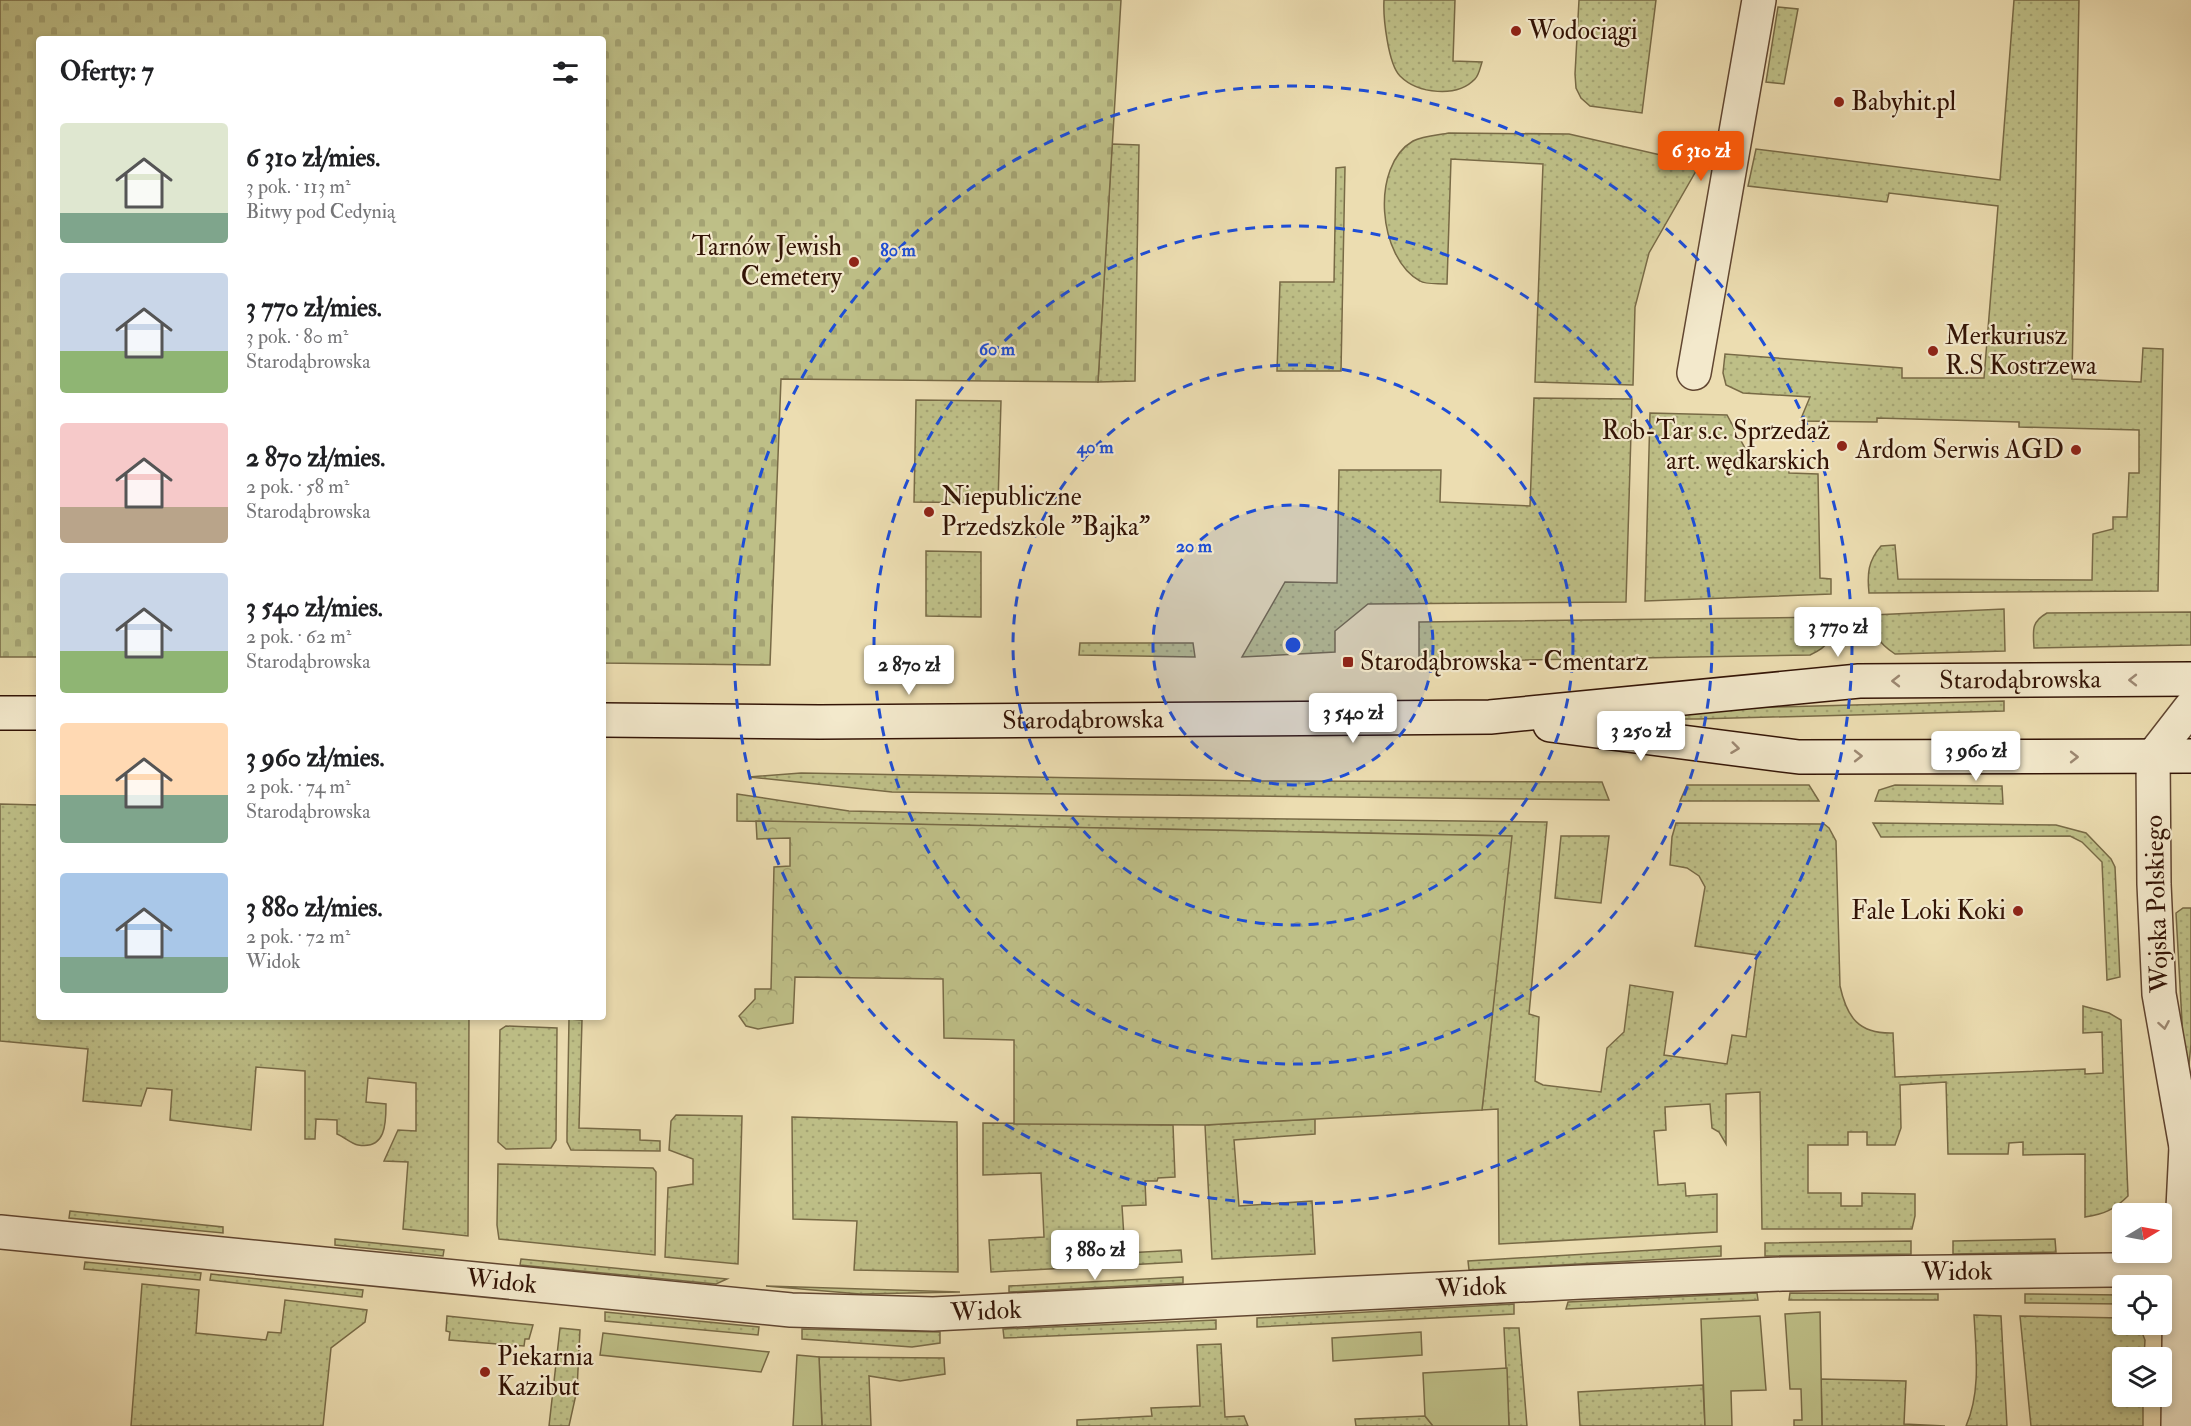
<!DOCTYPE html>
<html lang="pl">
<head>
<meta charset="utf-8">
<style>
	body { margin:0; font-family:"IM FELL Double Pica",serif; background:#f6f6f6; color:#202124; height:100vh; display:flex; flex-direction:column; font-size:22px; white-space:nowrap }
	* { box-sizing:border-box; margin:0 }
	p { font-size:20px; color:#757577 }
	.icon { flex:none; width:33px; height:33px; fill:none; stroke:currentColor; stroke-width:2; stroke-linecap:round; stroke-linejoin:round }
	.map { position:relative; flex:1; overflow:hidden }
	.sheet { position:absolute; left:36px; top:36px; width:570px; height:984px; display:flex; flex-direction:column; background:#fff; border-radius:6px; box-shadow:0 3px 9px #0003 }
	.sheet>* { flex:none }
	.needle { width:39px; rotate:80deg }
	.buttons { position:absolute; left:2112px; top:1203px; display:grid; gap:12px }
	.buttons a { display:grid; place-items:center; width:60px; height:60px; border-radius:6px; background:#fff; box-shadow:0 3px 9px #0003; font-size:30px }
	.price { position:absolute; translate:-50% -51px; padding:0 14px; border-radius:6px; background:#fff; color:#222; font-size:20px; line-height:39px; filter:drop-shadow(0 2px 3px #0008) }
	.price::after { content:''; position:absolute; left:50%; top:36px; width:18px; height:14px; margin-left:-9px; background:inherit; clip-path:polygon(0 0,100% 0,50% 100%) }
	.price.selected { background:#ea580c; color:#fff }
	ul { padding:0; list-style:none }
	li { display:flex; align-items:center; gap:18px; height:150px; padding:0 24px }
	li span { display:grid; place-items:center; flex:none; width:168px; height:120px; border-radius:6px; color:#555 }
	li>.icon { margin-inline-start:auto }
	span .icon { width:72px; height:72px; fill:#fffc; stroke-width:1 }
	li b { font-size:26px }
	h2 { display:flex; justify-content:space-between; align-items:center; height:72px; padding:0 24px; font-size:26px }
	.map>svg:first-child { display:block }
	.grass { fill:url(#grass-dots); stroke:#786a46; stroke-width:1.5 }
	.forest { fill:url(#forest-crowns); stroke:#786a46; stroke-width:1.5 }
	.cemetery { fill:url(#cemetery-stones); stroke:#786a46; stroke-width:1.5 }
	.garden { fill:#bebf87; stroke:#786a46; stroke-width:1.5 }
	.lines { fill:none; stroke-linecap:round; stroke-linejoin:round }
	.street-casing { stroke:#614631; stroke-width:36 }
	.secondary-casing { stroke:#331406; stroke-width:36 }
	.street { stroke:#f3e9cc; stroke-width:33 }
	.secondary { stroke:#f3e9cc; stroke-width:33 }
	.oneway { stroke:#9d8973 }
	.ring { fill:none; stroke:#1d4ed8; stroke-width:3; stroke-dasharray:10 8 }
	.poi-dot { fill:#8f2418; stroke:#f3e9cc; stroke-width:2 }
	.labels { text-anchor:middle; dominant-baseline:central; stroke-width:4.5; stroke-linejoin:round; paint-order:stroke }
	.poi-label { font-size:26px; fill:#331406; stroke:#f3e9cc; text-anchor:start }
	.street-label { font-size:26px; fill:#331406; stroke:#f3e9cc }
	.centre { fill:#1d4ed8; stroke:#f3e9cc; stroke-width:3 }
	.ring-label { font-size:18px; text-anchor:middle; font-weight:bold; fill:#1d4ed8; stroke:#f3e9cc; stroke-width:4.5; stroke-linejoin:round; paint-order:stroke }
</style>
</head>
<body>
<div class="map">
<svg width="2191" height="1426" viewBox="0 0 2191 1426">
	<defs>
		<pattern id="grass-dots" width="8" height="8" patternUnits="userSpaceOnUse" patternTransform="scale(1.5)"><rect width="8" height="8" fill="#bebf87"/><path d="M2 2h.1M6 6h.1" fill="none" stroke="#a4a373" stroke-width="1.8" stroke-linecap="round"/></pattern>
		<pattern id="forest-crowns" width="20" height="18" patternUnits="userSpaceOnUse" patternTransform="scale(1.5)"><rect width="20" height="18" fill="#bebf87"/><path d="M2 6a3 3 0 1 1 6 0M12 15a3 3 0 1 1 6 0" fill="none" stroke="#a4a373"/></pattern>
		<pattern id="cemetery-stones" width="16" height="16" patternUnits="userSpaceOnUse" patternTransform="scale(1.5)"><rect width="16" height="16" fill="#bebf87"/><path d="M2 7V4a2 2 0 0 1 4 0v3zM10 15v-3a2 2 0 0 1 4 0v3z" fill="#a4a373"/></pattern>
	</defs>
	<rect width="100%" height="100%" fill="#ecddb1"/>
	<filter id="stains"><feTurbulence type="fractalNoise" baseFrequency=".00333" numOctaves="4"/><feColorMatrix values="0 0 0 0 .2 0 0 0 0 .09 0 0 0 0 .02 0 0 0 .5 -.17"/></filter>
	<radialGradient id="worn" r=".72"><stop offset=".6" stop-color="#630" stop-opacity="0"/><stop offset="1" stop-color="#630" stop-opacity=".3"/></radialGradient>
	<g class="grass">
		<path d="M1384,0H1455L1453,61L1482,62C1480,68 1479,75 1475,79C1457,98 1418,94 1400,76C1388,64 1383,17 1384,0Z"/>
		<polygon points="1579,0 1656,0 1642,113 1590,106 1581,98 1576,88 1575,74"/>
		<path d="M2014,0H2079L2072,379L2141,382L2143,348L2163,349L2158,591L1869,593C1867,574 1868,561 1881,546L1895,545L1898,579L2092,580L2093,534L2113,529V517H2127L2129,473H2139V430L2019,427V422L1877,418V422L1800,421L1810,397L1743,393L1726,385L1723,373L1725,354L1902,368V378H1984L1998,206L1889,193L1887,202L1748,186L1756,149L2000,180Z"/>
		<polygon points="1778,7 1798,9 1784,84 1766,82"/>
		<path d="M1449,133L1569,134L1700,164L1649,253L1635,307L1633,385L1535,382L1543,164L1451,159L1447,284C1439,283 1426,285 1420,281C1378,258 1370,166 1413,141C1423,136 1439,135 1449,133Z"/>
		<polygon points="1112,144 1139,145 1135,381 1098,382"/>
		<polygon points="1345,167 1341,371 1277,371 1280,282 1334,282 1336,168"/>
		<polygon points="1534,398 1632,399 1626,602 1368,604 1335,631 1335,652 1242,657 1285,582 1337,583 1339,470 1441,470 1440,502 1530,506"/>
		<polygon points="916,400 1001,401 998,503 914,502"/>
		<polygon points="1650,413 1727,415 1752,461 1788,461 1789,473 1818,474 1820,578 1831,579 1831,594 1645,601"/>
		<polygon points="926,551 981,552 981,617 926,616"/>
		<path d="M2004,609L2005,651L1895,654C1877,642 1875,636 1872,615Z"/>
		<path d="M2191,612V645L2034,648C2033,630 2031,622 2047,613Z"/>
		<path d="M1832,617C1831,640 1831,645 1810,655L1419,662V622Z"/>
		<polygon points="1080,643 1193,643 1195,657 1079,655"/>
		<polygon points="2004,701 2004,711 1697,719 1572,719 1699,709"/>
		<polygon points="801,773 1256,781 1602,782 1609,800 892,792 749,777"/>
		<polygon points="1687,785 1809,785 1819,801 1680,801"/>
		<polygon points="1895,785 2002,786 2003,804 1875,801 1879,790"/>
		<path d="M737,794L849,811L1117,817L1547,822L1529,1014L1539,1017L1535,1081L1543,1085L1601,1092L1607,1048L1624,1032L1630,985L1673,992L1664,1055L1727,1064L1732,1035L1746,1037L1757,955L1695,946L1705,887L1699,876L1687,868L1670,865L1672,837L1676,823L1824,824L1829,828L1836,841L1840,986C1847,1018 1859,1034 1893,1033L1895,1077L2085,1069V1074L2103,1073L2102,1032L2083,1033V1006L2109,1013L2121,1020L2128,1196C2114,1210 2104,1214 2085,1217V1154L2023,1155V1142L2009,1143L2008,1154H1948L1946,1082L1900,1085L1901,1128L1895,1145H1867V1132H1848V1145H1808V1193H1841V1206H1862V1193L1915,1194V1216L1912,1229H1762L1760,1092L1726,1094V1144L1719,1132L1712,1128L1710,1104L1665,1107L1666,1130L1654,1131L1658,1185L1685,1183L1686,1196L1717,1194V1232L1499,1244L1498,1109L1482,1110L1511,836L737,821Z"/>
		<path d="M0,804L39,805V1017H469L468,1236L403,1229L408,1162L384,1161L398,1130L416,1131V1083L368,1078L366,1102L386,1104C386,1123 386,1150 358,1145C352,1144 344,1137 337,1134V1120L316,1119L315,1139H305V1071L256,1067L251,1130L170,1120L172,1090L147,1088L141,1106L83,1101L88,1049L0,1041Z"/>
		<polygon points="1873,823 2056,825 2086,833 2111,859 2115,867 2120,977 2107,980 2102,862 2082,842 2070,836 1881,837"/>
		<polygon points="1561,836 1609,836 1601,903 1555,898"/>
		<polygon points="2183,908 2191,908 2191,1044 2186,1095 2176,913"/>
		<polygon points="569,1019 582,1020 579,1128 640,1130 640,1140 660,1141 660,1151 571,1150 567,1142 567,1133"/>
		<polygon points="506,1026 557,1028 556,1140 551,1148 506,1149 498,1142 500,1030"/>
		<polygon points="676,1115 742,1116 738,1264 665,1257 668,1188 693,1184 693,1159 669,1150 671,1121"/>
		<polygon points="792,1117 957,1122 958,1272 854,1270 857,1221 793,1219"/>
		<polygon points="1315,1119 1315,1134 1234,1140 1239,1206 1312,1201 1315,1254 1212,1259 1205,1125"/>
		<polygon points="983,1123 1173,1125 1175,1177 1158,1178 1157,1181 1145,1181 1146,1205 1122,1206 1125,1253 1181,1250 1182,1262 991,1272 989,1240 1044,1237 1041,1173 983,1175"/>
		<polygon points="498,1164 653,1168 656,1172 655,1255 499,1239 497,1225"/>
		<polygon points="70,1211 223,1227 223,1233 69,1218"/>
		<polygon points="335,1239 444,1250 443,1256 335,1245"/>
		<polygon points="2055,1239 2056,1252 1953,1254 1953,1241"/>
		<polygon points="1911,1241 1911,1254 1765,1256 1765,1243"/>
		<polygon points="1721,1246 1721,1256 1469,1270 1468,1261"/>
		<polygon points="521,1259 727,1279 716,1284 520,1265"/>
		<polygon points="85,1262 201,1273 200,1280 84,1269"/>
		<polygon points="211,1274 363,1290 362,1297 210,1280"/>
		<polygon points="1183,1277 1183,1283 1009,1292 1009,1286"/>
		<polygon points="142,1284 199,1290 196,1333 266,1340 268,1332 281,1333 285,1300 367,1310 365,1322 331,1348 323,1426 131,1426"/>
		<polygon points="766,1286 960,1292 860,1294"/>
		<polygon points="1757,1293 1758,1300 1566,1309 1568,1302"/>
		<polygon points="1790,1293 1938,1294 1938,1300 1789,1300"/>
		<polygon points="2025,1294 2122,1295 2122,1304 2025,1303"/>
		<polygon points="1514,1304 1514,1314 1257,1327 1257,1318"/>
		<polygon points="605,1312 759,1327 758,1335 605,1321"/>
		<path d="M1974,1315L2001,1316L2007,1426H1966C1981,1392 1976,1352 1974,1315Z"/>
		<polygon points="447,1316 533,1325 529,1339 525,1339 524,1346 449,1340 450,1332 446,1331"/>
		<polygon points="2020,1316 2122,1318 2122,1324 2139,1325 2145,1340 2144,1357 2122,1358 2122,1396 2143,1397 2143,1426 2031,1426"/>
		<polygon points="1216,1320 1216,1329 1004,1338 1003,1329"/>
		<polygon points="560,1328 580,1330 577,1390 569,1426 549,1426"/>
		<polygon points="1504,1328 1519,1328 1527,1426 1509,1426"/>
		<polygon points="802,1329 940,1332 940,1343 912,1347 802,1339"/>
		<polygon points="1221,1344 1225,1417 1244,1416 1248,1426 1077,1426 1077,1420 1152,1416 1151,1408 1200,1406 1197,1345"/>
		<polygon points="819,1357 944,1358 945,1374 900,1381 869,1376 871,1426 822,1426"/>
		<polygon points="1821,1379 1906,1381 1904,1424 1945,1426 1822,1426"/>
		<polygon points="1703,1385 1705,1426 1580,1426 1578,1392"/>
		<polygon points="1425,1416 1433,1426 1356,1426 1355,1419"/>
	</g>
	<polygon class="forest" points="756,821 1512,836 1482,1110 1205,1125 1014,1124 1014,1040 944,1038 943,979 795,977 793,1023 758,1029 746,1026 739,1016 755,999 755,989 771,989 774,867 790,866 790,838 757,839"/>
	<polygon class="cemetery" points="0,0 1121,0 1098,382 781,379 770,665 603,663 603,39 39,39 39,657 0,657"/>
	<g class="garden">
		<polygon points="1820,1312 1822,1426 1794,1426 1794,1420 1802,1420 1801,1389 1790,1389 1785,1314"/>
		<polygon points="1760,1316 1766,1390 1731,1391 1732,1426 1705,1426 1701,1319"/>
		<polygon points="1421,1332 1422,1355 1333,1361 1332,1338"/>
		<polygon points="603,1333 769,1352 761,1372 600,1355"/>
		<polygon points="797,1355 819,1357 822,1426 793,1426"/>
		<polygon points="1507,1368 1509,1426 1433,1426 1425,1416 1423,1373"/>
	</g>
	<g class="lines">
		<defs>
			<g id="street">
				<polyline points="1694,373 1759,0"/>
				<polyline points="2186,1147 2159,994 2154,884 2153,756 2191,707"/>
				<path id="s1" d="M0,1232L791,1310L933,1314L1582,1282L1782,1274L2191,1269"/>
				<polyline points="2178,1426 2180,1269 2186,1147 2190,1125"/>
			</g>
			<g id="secondary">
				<polyline points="0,713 39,713"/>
				<path id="s2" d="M603,720L820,722L1490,717L1859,681L2191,679"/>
				<polyline points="1550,725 1799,757 2191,756"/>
			</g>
		</defs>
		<use href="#street" class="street-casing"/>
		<use href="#secondary" class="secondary-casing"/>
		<use href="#street" class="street"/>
		<use href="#secondary" class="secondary"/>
	</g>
	<defs><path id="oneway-chevron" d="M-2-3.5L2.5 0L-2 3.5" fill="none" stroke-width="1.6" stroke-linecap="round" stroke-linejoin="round" transform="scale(1.5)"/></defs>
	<g class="oneway">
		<use href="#oneway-chevron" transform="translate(2133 680) rotate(180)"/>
		<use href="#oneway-chevron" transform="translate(1896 681) rotate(180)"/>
		<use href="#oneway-chevron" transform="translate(1735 748) rotate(7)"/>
		<use href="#oneway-chevron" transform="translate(1858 756)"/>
		<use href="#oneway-chevron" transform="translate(2074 757)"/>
		<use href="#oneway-chevron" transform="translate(2164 1025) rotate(80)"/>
	</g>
	<circle cx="1293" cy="645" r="140" fill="#1d4ed8" fill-opacity=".12"/>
	<g class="ring">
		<circle cx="1293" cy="645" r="140"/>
		<circle cx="1293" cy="645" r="280"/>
		<circle cx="1293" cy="645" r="419"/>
		<circle cx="1293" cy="645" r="559"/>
	</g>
	<g class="poi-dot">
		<circle cx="1516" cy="31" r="6"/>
		<circle cx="1839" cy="102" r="6"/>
		<circle cx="854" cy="262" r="6"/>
		<circle cx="1933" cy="351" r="6"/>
		<circle cx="1842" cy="446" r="6"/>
		<circle cx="2076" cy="450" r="6"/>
		<circle cx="929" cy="512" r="6"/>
		<rect x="1342" y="656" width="12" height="12" rx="3"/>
		<circle cx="2018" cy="911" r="6"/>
		<circle cx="485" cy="1372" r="6"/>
	</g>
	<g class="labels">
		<g class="poi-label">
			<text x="1528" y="31">Wodociągi</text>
			<text x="1851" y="102">Babyhit.pl</text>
			<text x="842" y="247" text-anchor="end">Tarnów Jewish<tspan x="842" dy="30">Cemetery</tspan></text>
			<text x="1945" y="336">Merkuriusz<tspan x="1945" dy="30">R.S Kostrzewa</tspan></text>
			<text x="1830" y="431" text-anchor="end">Rob-Tar s.c. Sprzedaż<tspan x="1830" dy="30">art. wędkarskich</tspan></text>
			<text x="2064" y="450" text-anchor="end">Ardom Serwis AGD</text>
			<text x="941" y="497">Niepubliczne<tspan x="941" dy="30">Przedszkole "Bajka"</tspan></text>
			<text x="1360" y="662">Starodąbrowska - Cmentarz</text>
			<text x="2006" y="911" text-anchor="end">Fale Loki Koki</text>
			<text x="497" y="1357">Piekarnia<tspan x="497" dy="30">Kazibut</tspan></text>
		</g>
		<g class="street-label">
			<text stroke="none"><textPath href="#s2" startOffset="1419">Starodąbrowska</textPath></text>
			<text stroke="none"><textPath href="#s2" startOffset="480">Starodąbrowska</textPath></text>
			<text transform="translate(2157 904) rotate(-92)">Wojska Polskiego</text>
			<text stroke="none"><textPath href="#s1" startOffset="1962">Widok</textPath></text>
			<text stroke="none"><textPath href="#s1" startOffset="504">Widok</textPath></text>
			<text stroke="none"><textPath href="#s1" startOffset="1476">Widok</textPath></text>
			<text stroke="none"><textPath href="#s1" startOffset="990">Widok</textPath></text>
		</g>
	</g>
	<circle cx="1293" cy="645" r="9" class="centre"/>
	<g class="ring-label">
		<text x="898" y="256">80 m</text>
		<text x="997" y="355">60 m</text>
		<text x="1095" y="453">40 m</text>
		<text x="1194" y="552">20 m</text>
	</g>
	<rect width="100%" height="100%" filter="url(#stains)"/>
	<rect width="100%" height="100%" fill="url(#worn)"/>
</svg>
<div class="buttons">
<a><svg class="needle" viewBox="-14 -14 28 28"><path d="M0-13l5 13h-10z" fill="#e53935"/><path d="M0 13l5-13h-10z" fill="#757577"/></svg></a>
<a><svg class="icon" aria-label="locate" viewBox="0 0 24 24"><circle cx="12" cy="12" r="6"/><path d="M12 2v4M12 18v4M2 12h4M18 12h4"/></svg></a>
<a><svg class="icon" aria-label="layers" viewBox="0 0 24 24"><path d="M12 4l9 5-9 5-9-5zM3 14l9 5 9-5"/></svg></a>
</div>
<b class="price selected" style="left:1701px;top:182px">6 310 zł</b>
<b class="price" style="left:1838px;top:658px">3 770 zł</b>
<b class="price" style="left:909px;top:696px">2 870 zł</b>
<b class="price" style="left:1353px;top:744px">3 540 zł</b>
<b class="price" style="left:1641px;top:762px">3 250 zł</b>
<b class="price" style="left:1976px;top:782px">3 960 zł</b>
<b class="price" style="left:1095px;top:1281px">3 880 zł</b>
<section class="sheet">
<h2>Oferty: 7<svg class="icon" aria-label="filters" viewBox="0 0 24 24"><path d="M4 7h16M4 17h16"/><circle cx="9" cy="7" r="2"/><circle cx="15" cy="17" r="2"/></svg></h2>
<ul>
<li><span style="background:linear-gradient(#dfe7d0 75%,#7fa58c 0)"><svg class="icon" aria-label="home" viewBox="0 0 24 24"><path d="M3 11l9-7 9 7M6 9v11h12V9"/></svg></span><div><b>6 310 zł/mies.</b><p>3 pok. · 113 m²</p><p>Bitwy pod Cedynią</p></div></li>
<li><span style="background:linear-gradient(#c9d6e8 65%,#8fb573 0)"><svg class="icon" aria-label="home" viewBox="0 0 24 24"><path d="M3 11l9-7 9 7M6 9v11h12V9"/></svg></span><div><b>3 770 zł/mies.</b><p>3 pok. · 80 m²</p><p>Starodąbrowska</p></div></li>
<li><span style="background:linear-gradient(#f6c9c9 70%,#b9a48a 0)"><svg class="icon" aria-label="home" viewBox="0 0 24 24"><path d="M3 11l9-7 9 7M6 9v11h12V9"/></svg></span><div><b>2 870 zł/mies.</b><p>2 pok. · 58 m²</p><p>Starodąbrowska</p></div></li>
<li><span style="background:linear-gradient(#c9d6e8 65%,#8fb573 0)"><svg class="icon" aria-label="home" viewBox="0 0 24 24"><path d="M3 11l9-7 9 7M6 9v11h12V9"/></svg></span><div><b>3 540 zł/mies.</b><p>2 pok. · 62 m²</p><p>Starodąbrowska</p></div></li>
<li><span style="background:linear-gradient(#ffd9b3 60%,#7fa58c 0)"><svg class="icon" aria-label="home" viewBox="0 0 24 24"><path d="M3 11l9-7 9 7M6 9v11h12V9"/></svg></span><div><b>3 960 zł/mies.</b><p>2 pok. · 74 m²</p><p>Starodąbrowska</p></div></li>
<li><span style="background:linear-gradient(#a9c7e8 70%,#7fa58c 0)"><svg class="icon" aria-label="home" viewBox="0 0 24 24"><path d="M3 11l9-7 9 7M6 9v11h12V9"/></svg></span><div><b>3 880 zł/mies.</b><p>2 pok. · 72 m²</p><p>Widok</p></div></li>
</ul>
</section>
</div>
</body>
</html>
